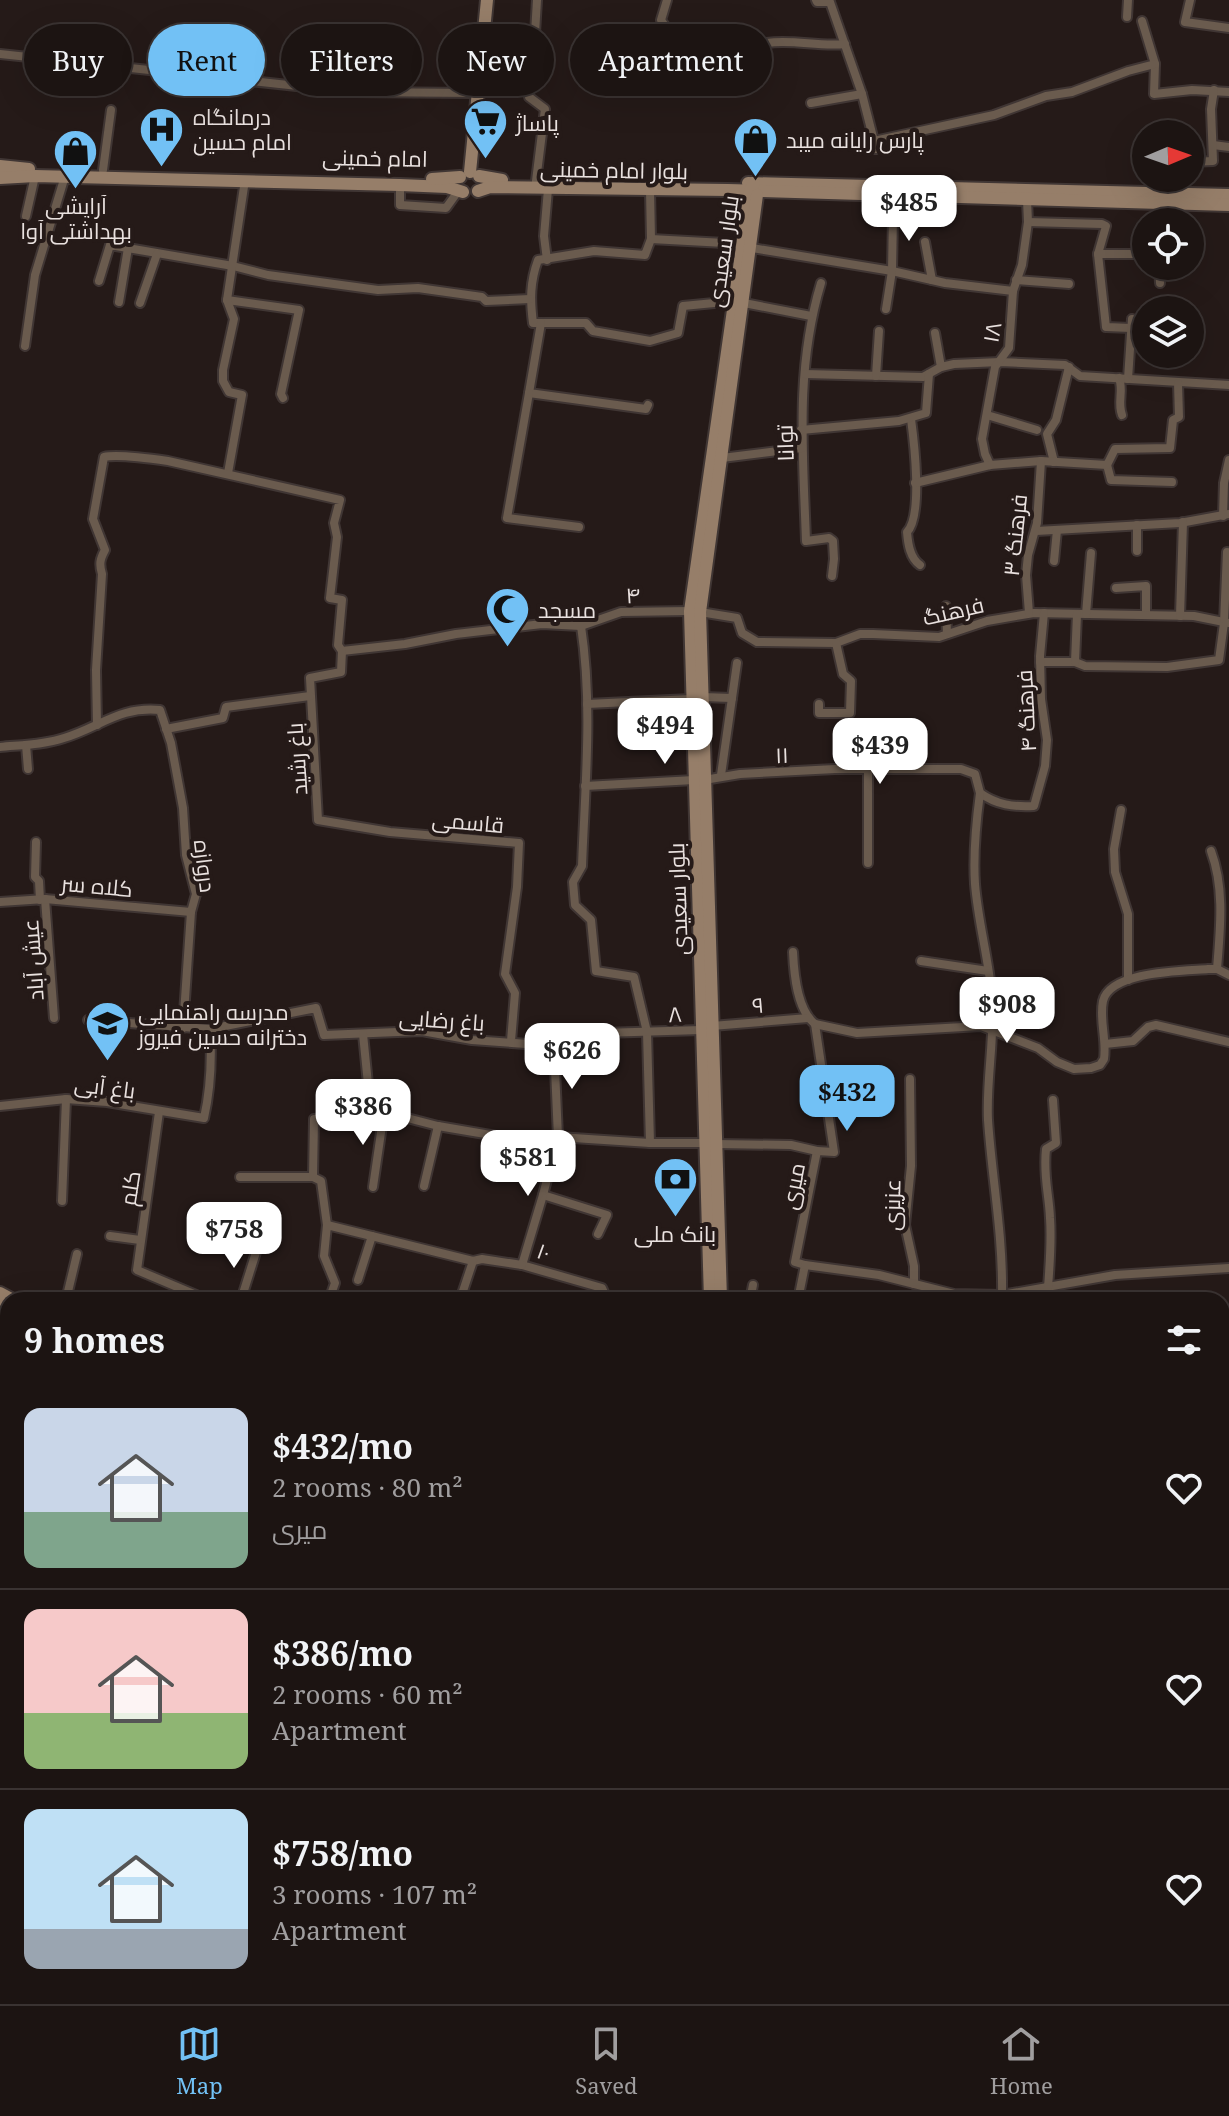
<!DOCTYPE html>
<html lang="en">
<head>
<meta charset="utf-8">
<style>
	body { margin:0; font-family:"Noto Serif",Cairo,serif; background:#292120; color:#f1f3f6; height:100vh; display:flex; flex-direction:column; font-size:30px; white-space:nowrap }
	* { box-sizing:border-box; margin:0 }
	p { font-size:26px; color:#a09e9f }
	.icon { flex:none; width:44px; height:44px; fill:none; stroke:currentColor; stroke-width:2; stroke-linecap:round; stroke-linejoin:round }
	.map { position:relative; flex:1; overflow:hidden }
	.sheet { position:absolute; left:0px; top:1292px; width:1230px; height:712px; display:flex; flex-direction:column; background:#1c1412; border-radius:24px 24px 0 0; box-shadow:0 8px 32px #0002,0 0 0 2px #3a3332 }
	.sheet>* { flex:none }
	.top-card { position:absolute; left:24px; top:24px; width:800px; height:72px; display:flex; gap:16px }
	.needle { width:52px; rotate:88deg }
	.fabs { position:absolute; left:1132px; top:120px; display:grid; gap:16px }
	.fabs a { display:grid; place-items:center; width:72px; height:72px; border-radius:50%; background:#1c1412; box-shadow:0 8px 32px #0002,0 0 0 2px #3a3332; font-size:40px }
	.price { position:absolute; translate:-50% -68px; padding:0 18px; border-radius:16px; background:#fff; color:#222; font-size:26px; line-height:52px; filter:drop-shadow(0 2px 4px #0008) }
	.price::after { content:''; position:absolute; left:50%; top:48px; width:24px; height:18px; margin-left:-12px; background:inherit; clip-path:polygon(0 0,100% 0,50% 100%) }
	.price.on { background:#72c1f5; color:#111 }
	ul { padding:0; list-style:none }
	li { display:flex; align-items:center; gap:24px; height:200px; padding:0 24px }
	li+li { border-top:2px solid #3a3332 }
	li span { display:grid; place-items:center; flex:none; width:224px; height:160px; border-radius:16px; color:#555 }
	li>.icon { margin-inline-start:auto }
	span .icon { width:96px; height:96px; fill:#fffc; stroke-width:1 }
	li b { font-size:34px }
	h2 { display:flex; justify-content:space-between; align-items:center; height:96px; padding:0 24px; font-size:34px }
	.tag { padding:0 28px; border-radius:36px; background:#1c1412; box-shadow:0 8px 32px #0002,0 0 0 2px #3a3332; font-size:28px; line-height:72px }
	.tag.on { background:#72c1f5; color:#111 }
	.tab-bar { display:flex; justify-content:space-around; align-items:center; height:112px; border-top:2px solid #3a3332; background:#1c1412; font-size:22px; color:#a09e9f }
	.tab-bar a { display:grid; justify-items:center; gap:4px }
	.tab-bar .on { color:#72c1f5 }
	.map>svg:first-child { display:block }
	.lines { fill:none; stroke-linecap:round; stroke-linejoin:round }
	.street-casing { stroke:#403634; stroke-width:12 }
	.secondary-casing { stroke:#403634; stroke-width:16 }
	.street { stroke:#6a5b4e; stroke-width:8 }
	.secondary { stroke:#967e69; stroke-width:12 }
	.labels { text-anchor:middle; dominant-baseline:central; stroke-width:8; stroke-linejoin:round; paint-order:stroke }
	.poi-label { font-size:22px; fill:#e9e1df; stroke:#251a18; text-anchor:start }
	.street-label { font-size:22px; fill:#e9e1df; stroke:#251a18 }
</style>
</head>
<body>
<div class="map">
<svg width="1229" height="2004" viewBox="0 0 1229 2004">
	<rect width="100%" height="100%" fill="#251a18"/>
	<g class="lines">
		<defs>
			<g id="street">
				<polyline points="816,0 817,2 830,2 862,94 876,149"/>
				<polyline points="1190,0 1185,22 1229,28"/>
				<polyline points="1127,17 1128,0"/>
				<polyline points="1142,21 1155,64 1154,94 1192,90 1229,92"/>
				<path d="M767,43C793,39 819,47 845,44"/>
				<polyline points="662,47 665,26 661,20 667,0"/>
				<polyline points="0,54 353,92 476,93"/>
				<polyline points="811,103 862,94"/>
				<polyline points="874,141 994,115 1046,96 1072,92 1128,71 1155,64"/>
				<polyline points="1213,145 1229,147"/>
				<polyline points="1190,162 1213,161 1211,109 1214,90"/>
				<polyline points="103,170 111,110"/>
				<polyline points="536,181 545,109 529,97 528,79 534,50 537,0"/>
				<polyline points="400,185 400,205 446,208 459,190"/>
				<path d="M650,190L651,239L645,255L594,251L538,260C530,282 530,300 533,323H586L593,331L650,341L678,333L683,306L735,301"/>
				<polyline points="26,216 35,176"/>
				<polyline points="1028,222 1102,224 1106,226 1098,254 1106,327 1131,328"/>
				<polyline points="651,239 743,244"/>
				<polyline points="925,242 932,280"/>
				<polyline points="752,248 892,271 945,283 1013,291"/>
				<polyline points="1098,254 1146,254"/>
				<polyline points="547,260 544,236 548,189"/>
				<polyline points="1159,266 1160,283"/>
				<polyline points="1016,280 1069,284"/>
				<polyline points="99,281 110,245 233,266 268,275 378,290 418,288 482,297 486,301 530,299"/>
				<path d="M821,283C795,369 803,453 806,541L829,538L833,541L834,559L832,576"/>
				<polyline points="227,300 299,310 281,394 283,398"/>
				<polyline points="119,302 128,248"/>
				<polyline points="140,303 157,254"/>
				<polyline points="744,303 811,316"/>
				<polyline points="886,309 892,271 893,215"/>
				<polyline points="541,323 529,393 646,409 648,405"/>
				<polyline points="935,333 941,367"/>
				<polyline points="25,346 35,275 65,176"/>
				<polyline points="805,374 923,377 941,367 954,364 1000,362 1065,365 1080,376 1229,385"/>
				<polyline points="876,376 879,331"/>
				<path d="M1119,378C1124,391 1117,402 1122,415"/>
				<polyline points="1128,379 1132,319"/>
				<polyline points="529,393 507,518 579,527"/>
				<polyline points="987,415 1037,430"/>
				<path d="M911,419C914,441 923,516 907,532C908,544 910,558 920,565"/>
				<polyline points="801,430 899,421 926,413 929,374"/>
				<polyline points="722,458 802,448"/>
				<polyline points="1054,462 1047,434 1056,420 1069,367"/>
				<polyline points="990,465 985,454 982,439 995,367 1009,348 1013,291 1022,265 1028,222 1027,200"/>
				<polyline points="1107,465 1111,480 1172,482"/>
				<polyline points="228,473 242,395 229,392 223,381 223,370 234,319 227,300 245,180"/>
				<polyline points="915,483 990,465 1041,461 1107,465 1115,449 1170,448 1173,420 1179,417 1178,383"/>
				<polyline points="1223,516 1224,483 1229,460"/>
				<polyline points="1137,525 1137,551"/>
				<polyline points="1036,531 1180,523 1229,514"/>
				<polyline points="1054,561 1057,530"/>
				<polyline points="1116,588 1146,586 1146,615"/>
				<polyline points="946,606 947,634"/>
				<polyline points="700,612 737,618 742,633 757,642 836,643 860,634 873,634 939,637 987,621 1034,613 1194,616 1229,623"/>
				<polyline points="1029,613 1026,575 1028,555 1037,523 1041,461"/>
				<polyline points="1086,614 1091,553"/>
				<polyline points="1180,616 1183,522"/>
				<path d="M581,626C593,705 585,786 582,866L573,882L575,905L591,920L596,971L634,977L647,1032L650,1143"/>
				<polyline points="342,651 405,644 456,634 542,624 581,626 621,612 690,611"/>
				<polyline points="1040,662 1075,662 1085,666 1167,667 1219,660 1224,623 1227,552"/>
				<polyline points="1075,662 1077,614"/>
				<polyline points="702,697 732,698"/>
				<polyline points="587,704 691,699"/>
				<polyline points="819,704 819,713 850,713 851,681 843,674 836,643"/>
				<path d="M97,725L96,670L102,574C99,564 100,559 105,550L93,519L104,457C117,454 154,459 168,461L340,500L334,523L337,537L330,598L342,600L338,645L342,651L341,672L310,678L318,820L390,832L519,843L517,887L505,974L515,993L511,1041"/>
				<polyline points="166,729 223,718 226,707 310,696"/>
				<polyline points="26,745 28,769"/>
				<path d="M0,747C21,745 43,745 64,738C100,727 120,706 160,710L171,743L183,808L186,855L196,894L191,912L183,1028"/>
				<polyline points="721,775 737,663"/>
				<path d="M704,780L740,774L835,769H961L975,774L980,793C997,805 1013,807 1034,806L1045,766L1047,740L1041,699L1040,656L1044,613"/>
				<polyline points="585,786 694,780"/>
				<path d="M980,793C976,823 973,854 975,884C978,922 989,960 992,998C995,1039 986,1079 988,1120C992,1179 1003,1234 1002,1295"/>
				<polyline points="1121,810 1114,849 1115,872 1128,914 1128,980"/>
				<polyline points="36,842 35,877 39,881 40,900"/>
				<path d="M1211,851C1225,889 1220,930 1217,969"/>
				<polyline points="868,863 868,770"/>
				<polyline points="45,899 54,1018"/>
				<polyline points="0,902 45,899 191,912"/>
				<path d="M793,952C794,974 797,1010 815,1024L834,1152L817,1151L795,1262L805,1265L798,1300"/>
				<polyline points="921,961 988,971"/>
				<polyline points="88,1020 210,1029 316,1008 324,1035 422,1031 472,1040 554,1046 569,1034 701,1030"/>
				<path d="M815,1024L857,1033L981,1026L1038,1048L1057,1062L1074,1069L1091,1068L1100,1065L1104,1059C1107,1040 1099,1020 1103,1001C1110,971 1183,971 1208,969H1217L1229,975"/>
				<polyline points="712,1026 808,1018"/>
				<polyline points="363,1034 368,1084 378,1113"/>
				<polyline points="1105,1044 1133,1041 1148,1027 1156,1025 1229,1042"/>
				<polyline points="554,1046 558,1137 543,1195 607,1215 598,1234"/>
				<polyline points="910,1079 911,1166 905,1225 914,1266 914,1284"/>
				<path d="M0,1106L66,1099L107,1102L204,1118C211,1087 212,1060 210,1029"/>
				<polyline points="159,1112 137,1270 208,1300"/>
				<polyline points="558,1137 650,1143 705,1143"/>
				<polyline points="716,1144 791,1145 817,1151"/>
				<polyline points="240,1177 313,1177"/>
				<polyline points="424,1186 438,1126"/>
				<polyline points="373,1187 384,1112"/>
				<polyline points="543,1195 522,1265 602,1288 606,1297 616,1300"/>
				<polyline points="62,1201 66,1099"/>
				<polyline points="327,1225 321,1181 313,1177 314,1119 384,1112 438,1126 555,1146"/>
				<polyline points="110,1236 140,1240"/>
				<polyline points="805,1265 879,1275 954,1294 1002,1295 1115,1275 1229,1268"/>
				<polyline points="358,1280 372,1236"/>
				<polyline points="66,1300 77,1254"/>
				<polyline points="241,1300 257,1249"/>
				<polyline points="329,1300 335,1283 324,1256 327,1225 473,1261 482,1259 522,1265"/>
				<polyline points="460,1300 473,1261"/>
				<polyline points="750,1300 753,1285"/>
				<path d="M1047,1300C1049,1274 1052,1245 1050,1218C1049,1193 1043,1177 1046,1149L1056,1143L1053,1100"/>
				<polyline points="0,1467 8,1468"/>
				<polyline points="1222,1479 1229,1479"/>
				<polyline points="0,1611 8,1613"/>
				<polyline points="0,1627 8,1629"/>
				<polyline points="0,1668 8,1670"/>
				<polyline points="0,1825 8,1827"/>
				<polyline points="0,1866 8,1869"/>
				<polyline points="0,1929 8,1931"/>
				<polyline points="225,1996 227,2004"/>
				<polyline points="261,1996 261,2004"/>
				<polyline points="451,1996 468,2004"/>
				<polyline points="823,1996 824,2004"/>
				<polyline points="1167,1996 1188,2004"/>
				<polyline points="0,2002 63,2003"/>
				<polyline points="332,2004 333,1996"/>
				<polyline points="565,2004 566,1996"/>
				<polyline points="1127,2004 1129,1996"/>
			</g>
			<g id="secondary">
				<polyline points="0,166 29,169"/>
				<polyline points="470,172 487,0"/>
				<polyline points="479,176 502,180"/>
				<polyline points="0,178 35,176 400,185 447,187 463,192"/>
				<polyline points="432,179 460,177"/>
				<polyline points="748,183 1229,195"/>
				<polyline points="478,191 490,187 728,190 1229,205"/>
				<polyline points="0,1293 13,1300"/>
				<polyline points="710,1300 690,611 750,191 754,183"/>
				<polyline points="721,1300 700,612 757,195"/>
				<polyline points="0,1305 8,1309"/>
				<polyline points="1222,1651 1229,1653"/>
				<polyline points="1222,1664 1229,1666"/>
				<polyline points="734,1996 734,2004"/>
				<polyline points="744,1996 745,2004"/>
			</g>
		</defs>
		<use href="#street" class="street-casing"/>
		<use href="#secondary" class="secondary-casing"/>
		<use href="#street" class="street"/>
		<use href="#secondary" class="secondary"/>
	</g>
	<defs>
		<symbol id="supermarket-pin" viewBox="-11 -11 22 30"><path d="M0 17L-7.5 6A9.5 9.5 0 1 1 7.5 6Z" fill="#72c1f5" stroke="#251a18"/><path d="M-6-5.5h2.5l.6 2H6L4.5 2H-2.5L-4.4-4H-6ZM-1.5 3.2a1.3 1.3 0 1 0 .1 0ZM3 3.2a1.3 1.3 0 1 0 .1 0Z" fill="#111"/></symbol>
		<symbol id="hospital-pin" viewBox="-11 -11 22 30"><path d="M0 17L-7.5 6A9.5 9.5 0 1 1 7.5 6Z" fill="#72c1f5" stroke="#251a18"/><path d="M-5-5h3v3.5h4V-5h3V5h-3V1.5h-4V5h-3Z" fill="#111"/></symbol>
		<symbol id="shop-pin" viewBox="-11 -11 22 30"><path d="M0 17L-7.5 6A9.5 9.5 0 1 1 7.5 6Z" fill="#72c1f5" stroke="#251a18"/><path d="M-5-2.5h2.3a2.7 3.5 0 0 1 5.4 0H5L5.5 6h-11ZM-1.5-2.5h3a1.5 2.3 0 0 0-3 0Z" fill="#111"/></symbol>
		<symbol id="mosque-pin" viewBox="-11 -11 22 30"><path d="M0 17L-7.5 6A9.5 9.5 0 1 1 7.5 6Z" fill="#72c1f5" stroke="#251a18"/><path d="M3.5-4.9A6 6 0 1 0 3.5 4.9A5 5 0 1 1 3.5-4.9Z" fill="#111"/></symbol>
		<symbol id="school-pin" viewBox="-11 -11 22 30"><path d="M0 17L-7.5 6A9.5 9.5 0 1 1 7.5 6Z" fill="#72c1f5" stroke="#251a18"/><path d="M0-5L7-2L0 1L-7-2ZM-4 1L0 2.5L4 1V4Q0 6-4 4Z" fill="#111"/></symbol>
		<symbol id="bank-pin" viewBox="-11 -11 22 30"><path d="M0 17L-7.5 6A9.5 9.5 0 1 1 7.5 6Z" fill="#72c1f5" stroke="#251a18"/><path d="M-6-4H6V4H-6ZM0-2.3a2.3 2.3 0 1 0 0 4.6a2.3 2.3 0 1 0 0-4.6Z" fill="#111"/></symbol>
	</defs>
	<g fill-rule="evenodd">
		<use href="#supermarket-pin" x="460" y="96" width="51" height="69"/>
		<use href="#hospital-pin" x="136" y="104" width="51" height="69"/>
		<use href="#shop-pin" x="730" y="114" width="51" height="69"/>
		<use href="#shop-pin" x="50" y="126" width="51" height="69"/>
		<use href="#mosque-pin" x="482" y="584" width="51" height="69"/>
		<use href="#school-pin" x="82" y="998" width="51" height="69"/>
		<use href="#bank-pin" x="650" y="1154" width="51" height="69"/>
	</g>
	<g class="labels">
		<g class="poi-label">
			<text x="193" y="116">درمانگاه<tspan x="193" dy="25">امام حسین</tspan></text>
			<text x="516" y="122">پاساژ</text>
			<text x="786" y="139">پارس رایانه میبد</text>
			<text x="76" y="205" text-anchor="middle">آرایشی<tspan x="76" dy="25">بهداشتی آوا</tspan></text>
			<text x="538" y="609">مسجد</text>
			<text x="138" y="1011">مدرسه راهنمایی<tspan x="138" dy="25">دخترانه حسین فیروز</tspan></text>
			<text x="675" y="1233" text-anchor="middle">بانک ملی</text>
		</g>
		<g class="street-label">
			<text transform="translate(375 157) rotate(1)">امام خمینی</text>
			<text transform="translate(614 169) rotate(1)">بلوار امام خمینی</text>
			<text transform="translate(722 251) rotate(-82)">بلوار سعیدی</text>
			<text transform="translate(991 332) rotate(-80)">۱۸</text>
			<text transform="translate(784 443) rotate(-92)">توانا</text>
			<text transform="translate(1014 535) rotate(-84)">فرهنگ ۳</text>
			<text transform="translate(633 594) rotate(-4)">۴</text>
			<text transform="translate(953 610) rotate(-13)">فرهنگ</text>
			<text transform="translate(1025 711) rotate(-93)">فرهنگ ۴</text>
			<text transform="translate(782 754) rotate(-2)">۱۱</text>
			<text transform="translate(296 759) rotate(-94)">باغ رشید</text>
			<text transform="translate(468 821) rotate(5)">قاسمی</text>
			<text transform="translate(206 866) rotate(83)">دروازه</text>
			<text transform="translate(97 885) rotate(5)">کلاه سر</text>
			<text transform="translate(677 899) rotate(-92)">بلوار سعیدی</text>
			<text transform="translate(32 960) rotate(-94)">عیش آباد</text>
			<text transform="translate(758 1004) rotate(-5)">۹</text>
			<text transform="translate(675 1013) rotate(-2)">۸</text>
			<text transform="translate(442 1019) rotate(4)">باغ رضایی</text>
			<text transform="translate(105 1086) rotate(7)">باغ آبی</text>
			<text transform="translate(792 1186) rotate(-79)">میری</text>
			<text transform="translate(129 1188) rotate(-81)">کلم</text>
			<text transform="translate(891 1205) rotate(-89)">عزیزی</text>
			<text transform="translate(544 1251) rotate(20)">۱۰</text>
		</g>
	</g>
</svg>
<div class="fabs">
<a><svg class="needle" viewBox="-14 -14 28 28"><path d="M0-13l5 13h-10z" fill="#e53935"/><path d="M0 13l5-13h-10z" fill="#a09e9f"/></svg></a>
<a><svg class="icon" aria-label="locate" viewBox="0 0 24 24"><circle cx="12" cy="12" r="6"/><path d="M12 2v4M12 18v4M2 12h4M18 12h4"/></svg></a>
<a><svg class="icon" aria-label="layers" viewBox="0 0 24 24"><path d="M12 4l9 5-9 5-9-5zM3 14l9 5 9-5"/></svg></a>
</div>
<b class="price" style="left:909px;top:243px">$485</b>
<b class="price" style="left:665px;top:766px">$494</b>
<b class="price" style="left:880px;top:786px">$439</b>
<b class="price" style="left:1007px;top:1045px">$908</b>
<b class="price" style="left:572px;top:1091px">$626</b>
<b class="price on" style="left:847px;top:1133px">$432</b>
<b class="price" style="left:363px;top:1147px">$386</b>
<b class="price" style="left:528px;top:1198px">$581</b>
<b class="price" style="left:234px;top:1270px">$758</b>
<div class="top-card">
<a class="tag">Buy</a>
<a class="tag on">Rent</a>
<a class="tag">Filters</a>
<a class="tag">New</a>
<a class="tag">Apartment</a>
</div>
<section class="sheet">
<h2>9 homes<svg class="icon" aria-label="filters" viewBox="0 0 24 24"><path d="M4 7h16M4 17h16"/><circle cx="9" cy="7" r="2"/><circle cx="15" cy="17" r="2"/></svg></h2>
<ul>
<li><span style="background:linear-gradient(#c9d6e8 65%,#7fa58c 0)"><svg class="icon" aria-label="home" viewBox="0 0 24 24"><path d="M3 11l9-7 9 7M6 9v11h12V9"/></svg></span><div><b>$432/mo</b><p>2 rooms · 80 m²</p><p>میری</p></div><svg class="icon" aria-label="heart" viewBox="0 0 24 24"><path d="M12 20l-8-8c-3-5 5-10 8-4 3-6 11-1 8 4z"/></svg></li>
<li><span style="background:linear-gradient(#f6c9c9 65%,#8fb573 0)"><svg class="icon" aria-label="home" viewBox="0 0 24 24"><path d="M3 11l9-7 9 7M6 9v11h12V9"/></svg></span><div><b>$386/mo</b><p>2 rooms · 60 m²</p><p>Apartment</p></div><svg class="icon" aria-label="heart" viewBox="0 0 24 24"><path d="M12 20l-8-8c-3-5 5-10 8-4 3-6 11-1 8 4z"/></svg></li>
<li><span style="background:linear-gradient(#bfe0f5 75%,#9aa5b1 0)"><svg class="icon" aria-label="home" viewBox="0 0 24 24"><path d="M3 11l9-7 9 7M6 9v11h12V9"/></svg></span><div><b>$758/mo</b><p>3 rooms · 107 m²</p><p>Apartment</p></div><svg class="icon" aria-label="heart" viewBox="0 0 24 24"><path d="M12 20l-8-8c-3-5 5-10 8-4 3-6 11-1 8 4z"/></svg></li>
</ul>
</section>
</div>
<nav class="tab-bar">
<a class="on"><svg class="icon" aria-label="map" viewBox="0 0 24 24"><path d="M3 6l6-2 6 2 6-2v14l-6 2-6-2-6 2zM9 4v14M15 6v14"/></svg>Map</a>
<a><svg class="icon" aria-label="saved" viewBox="0 0 24 24"><path d="M7 4h10v16l-5-4-5 4z"/></svg>Saved</a>
<a><svg class="icon" aria-label="home" viewBox="0 0 24 24"><path d="M3 11l9-7 9 7M6 9v11h12V9"/></svg>Home</a>
</nav>
</body>
</html>
